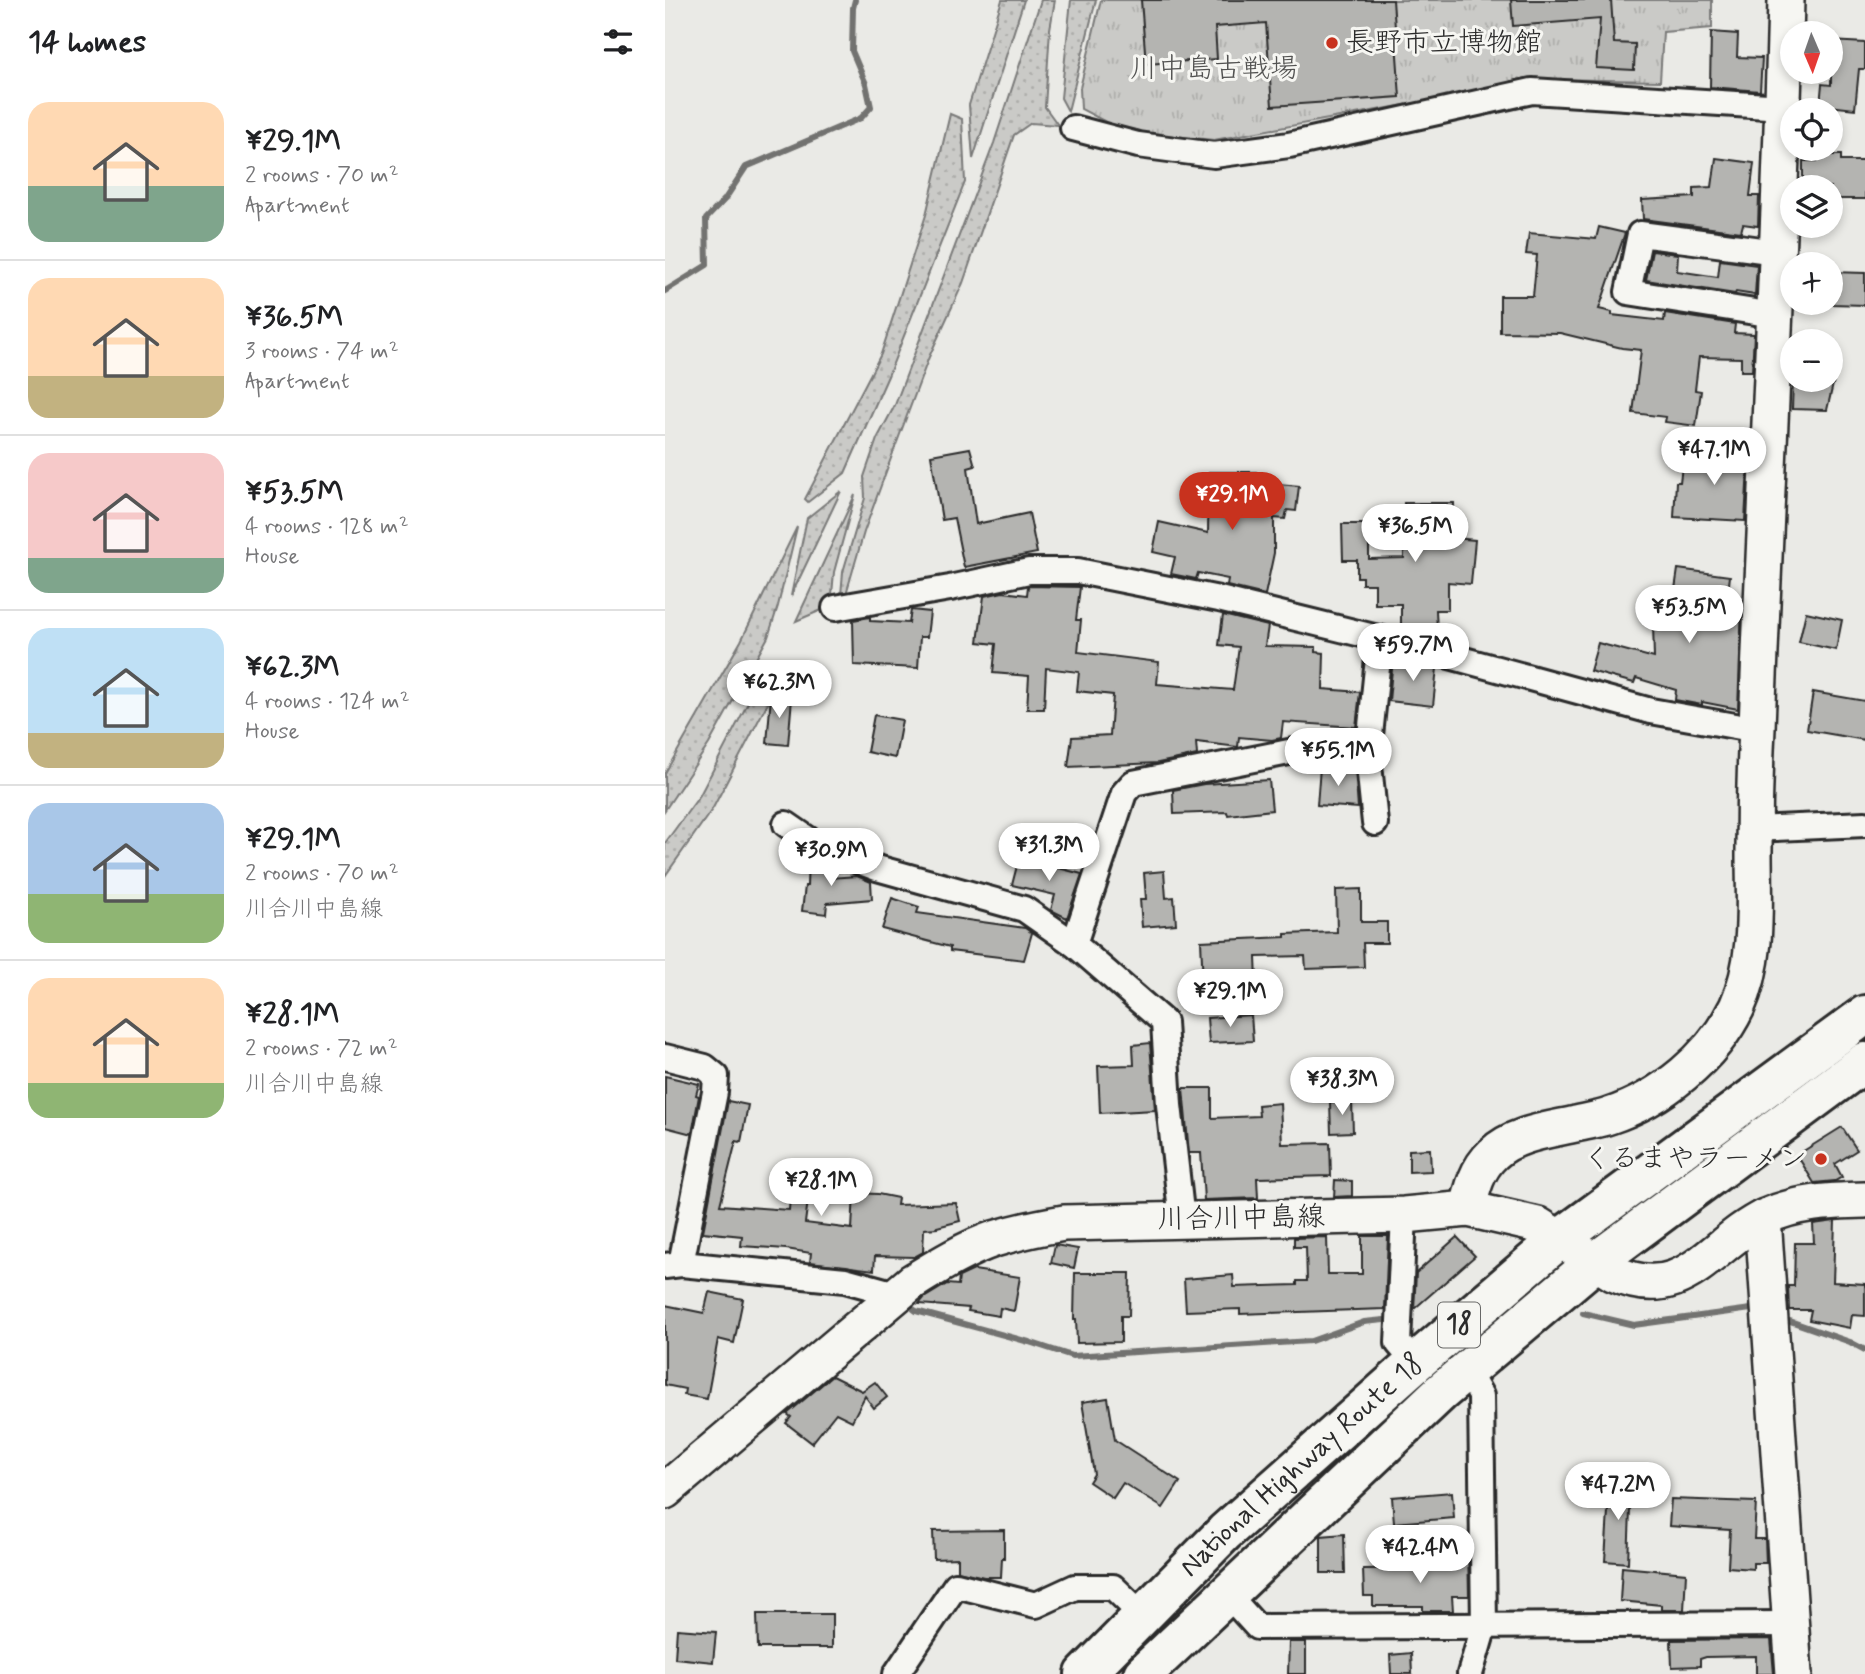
<!DOCTYPE html>
<html lang="en">
<head>
<meta charset="utf-8">
<style>
	body { margin:0; font-family:Mynerve,"Klee One",sans-serif; background:#f2f2f2; color:#202124; height:100vh; display:flex; flex-direction:column; font-size:26px; white-space:nowrap }
	* { box-sizing:border-box; margin:0 }
	p { font-size:23px; color:#757577 }
	.icon { flex:none; width:38px; height:38px; fill:none; stroke:currentColor; stroke-width:2; stroke-linecap:round; stroke-linejoin:round }
	.map { position:relative; flex:1; overflow:hidden }
	.sheet { display:flex; flex-direction:column; background:#fff; width:665px }
	.sheet>* { flex:none }
	.needle { width:46px; rotate:178deg }
	.fabs { position:absolute; left:1115px; top:21px; display:grid; gap:14px }
	.fabs a { display:grid; place-items:center; width:63px; height:63px; border-radius:50%; background:#fff; box-shadow:0 4px 10px #0003; font-size:35px }
	.price { position:absolute; translate:-50% -60px; padding:0 16px; border-radius:24px; background:#fff; color:#222; font-size:23px; line-height:46px; filter:drop-shadow(0 2px 4px #0008) }
	.price::after { content:''; position:absolute; left:50%; top:42px; width:21px; height:16px; margin-left:-10px; background:inherit; clip-path:polygon(0 0,100% 0,50% 100%) }
	.price.on { background:#c8321e; color:#fff }
	ul { padding:0; list-style:none }
	li { display:flex; align-items:center; gap:21px; height:175px; padding:0 28px }
	li+li { border-top:2px solid #e0e0e0 }
	li span { display:grid; place-items:center; flex:none; width:196px; height:140px; border-radius:21px; color:#555 }
	li>.icon { margin-inline-start:auto }
	span .icon { width:84px; height:84px; fill:#fffc; stroke-width:1 }
	li b { font-size:30px }
	h2 { display:flex; justify-content:space-between; align-items:center; height:84px; padding:0 28px; font-size:30px }
	main { display:flex; flex:1; min-height:0 }
	.map>svg:first-child { display:block }
	.grass { fill:url(#grass-dots); stroke:#7a7a79; stroke-width:2 }
	.park { fill:url(#park-tufts); stroke:#7a7a79; stroke-width:2 }
	.lines { fill:none; stroke-linecap:round; stroke-linejoin:round }
	.stream { stroke:#727270; stroke-width:6 }
	.building { fill:#b4b4b1; stroke:#2b2b2b; stroke-width:2 }
	.street-casing { stroke:#2b2b2b; stroke-width:30 }
	.secondary-casing { stroke:#2b2b2b; stroke-width:40 }
	.highway-casing { stroke:#2b2b2b; stroke-width:44 }
	.street { stroke:#f6f6f2; stroke-width:24 }
	.secondary { stroke:#f6f6f2; stroke-width:35 }
	.highway { stroke:#f6f6f2; stroke-width:38 }
	.poi-dot { fill:#c8321e; stroke:#f6f6f2; stroke-width:2.5 }
	.labels { text-anchor:middle; dominant-baseline:central; stroke-width:6; stroke-linejoin:round; paint-order:stroke }
	.shield { fill:#f6f6f2; stroke:#686867; stroke-width:2 }
	.shield-label { font-size:26px; font-weight:bold; fill:#2b2b2b }
	.poi-label { font-size:28px; fill:#2b2b2b; stroke:#f6f6f2; text-anchor:start }
	.park-label { font-size:28px; fill:#535352; stroke:#f6f6f2 }
	.street-label { font-size:28px; fill:#2b2b2b; stroke:#f6f6f2 }
</style>
</head>
<body>
<main>
<section class="sheet">
<h2>14 homes<svg class="icon" aria-label="filters" viewBox="0 0 24 24"><path d="M4 7h16M4 17h16"/><circle cx="9" cy="7" r="2"/><circle cx="15" cy="17" r="2"/></svg></h2>
<ul>
<li><span style="background:linear-gradient(#ffd9b3 60%,#7fa58c 0)"><svg class="icon" aria-label="home" viewBox="0 0 24 24"><path d="M3 11l9-7 9 7M6 9v11h12V9"/></svg></span><div><b>¥29.1M</b><p>2 rooms · 70 m²</p><p>Apartment</p></div></li>
<li><span style="background:linear-gradient(#ffd9b3 70%,#c2b280 0)"><svg class="icon" aria-label="home" viewBox="0 0 24 24"><path d="M3 11l9-7 9 7M6 9v11h12V9"/></svg></span><div><b>¥36.5M</b><p>3 rooms · 74 m²</p><p>Apartment</p></div></li>
<li><span style="background:linear-gradient(#f6c9c9 75%,#7fa58c 0)"><svg class="icon" aria-label="home" viewBox="0 0 24 24"><path d="M3 11l9-7 9 7M6 9v11h12V9"/></svg></span><div><b>¥53.5M</b><p>4 rooms · 128 m²</p><p>House</p></div></li>
<li><span style="background:linear-gradient(#bfe0f5 75%,#c2b280 0)"><svg class="icon" aria-label="home" viewBox="0 0 24 24"><path d="M3 11l9-7 9 7M6 9v11h12V9"/></svg></span><div><b>¥62.3M</b><p>4 rooms · 124 m²</p><p>House</p></div></li>
<li><span style="background:linear-gradient(#a9c7e8 65%,#8fb573 0)"><svg class="icon" aria-label="home" viewBox="0 0 24 24"><path d="M3 11l9-7 9 7M6 9v11h12V9"/></svg></span><div><b>¥29.1M</b><p>2 rooms · 70 m²</p><p>川合川中島線</p></div></li>
<li><span style="background:linear-gradient(#ffd9b3 75%,#8fb573 0)"><svg class="icon" aria-label="home" viewBox="0 0 24 24"><path d="M3 11l9-7 9 7M6 9v11h12V9"/></svg></span><div><b>¥28.1M</b><p>2 rooms · 72 m²</p><p>川合川中島線</p></div></li>
</ul>
</section>
<div class="map">
<svg width="1200" height="1674" viewBox="0 0 1200 1674">
	<defs>
		<pattern id="grass-dots" width="8" height="8" patternUnits="userSpaceOnUse" patternTransform="scale(1.75)"><rect width="8" height="8" fill="#cacac7"/><path d="M2 2h.1M6 6h.1" fill="none" stroke="#aeaeab" stroke-width="1.8" stroke-linecap="round"/></pattern>
		<pattern id="park-tufts" width="24" height="20" patternUnits="userSpaceOnUse" patternTransform="scale(1.75)"><rect width="24" height="20" fill="#cacac7"/><path d="M3 7l-1-3M5 7V3M7 7l1-3M15 17l-1-3M17 17v-4M19 17l1-3" fill="none" stroke="#aeaeab"/></pattern>
	</defs>
	<rect width="100%" height="100%" fill="#eaeae6"/>
	<filter id="ink" filterUnits="userSpaceOnUse"><feTurbulence type="fractalNoise" baseFrequency=".0143" numOctaves="2"/><feDisplacementMap in="SourceGraphic" scale="14" xChannelSelector="R" yChannelSelector="G"/><feConvolveMatrix kernelMatrix="1 2 1 2 8 2 1 2 1" color-interpolation-filters="sRGB"/></filter>
	<g filter="url(#ink)">
		<g class="grass">
			<polygon points="337,0 359,0 308,159 304,105"/>
			<polygon points="376,0 390,0 385,29 380,107 393,125 366,123 349,135 298,283 264,357 222,469 199,532 181,594 176,595 178,572 200,498 199,477 212,439 230,405 329,143"/>
			<polygon points="406,0 431,0 403,111 396,98"/>
			<polygon points="285,114 297,119 300,182 223,376 180,473 143,502 140,499 216,354 261,215"/>
			<polygon points="176,491 126,596 142,518"/>
			<polygon points="190,495 169,572 166,606 131,621"/>
			<polygon points="132,527 113,606 103,637 44,744 0,810 0,773 76,641"/>
			<polygon points="118,670 120,677 100,708 48,808 0,876 0,843 35,795 88,693 104,678"/>
		</g>
		<polygon class="park" points="436,0 1047,0 1047,28 998,32 995,81 880,79 549,140 458,131 416,109 415,88"/>
		<g class="lines">
			<g class="stream">
				<polyline points="0,291 42,265 41,219 60,199 81,167 196,118 206,107 201,84 187,51 188,8 190,0"/>
				<polyline points="242,1304 251,1311 364,1342 407,1356 646,1341 699,1322 729,1319"/>
				<polyline points="918,1313 969,1325 1086,1309"/>
				<polyline points="1125,1321 1185,1342 1200,1350"/>
			</g>
		</g>
		<g class="building">
			<polygon points="476,0 728,0 735,97 607,106 601,23 550,27 552,59 481,64"/>
			<polygon points="846,0 946,0 949,43 970,44 969,70 931,68 935,19 848,26"/>
			<polygon points="1046,32 1073,34 1072,57 1097,58 1095,91 1045,87"/>
			<polygon points="1166,41 1200,43 1200,69 1194,69 1190,109 1155,105 1157,84 1166,85"/>
			<polygon points="1153,155 1176,155 1176,161 1200,161 1200,199 1166,199 1166,187 1138,187 1138,161 1153,161"/>
			<polygon points="1051,158 1089,163 1085,196 1094,196 1093,226 1078,224 1076,232 978,219 977,200 1029,197 1029,188 1047,187"/>
			<polygon points="934,227 960,233 934,309 947,312 947,315 999,321 1000,313 1070,324 1069,333 1089,334 1087,371 1076,371 1076,358 1034,357 1030,390 1036,391 1031,426 1000,422 1001,417 968,413 976,350 957,348 895,333 835,332 835,296 868,296 872,255 861,254 864,233 931,239"/>
			<polygon points="987,251 1013,254 1012,271 1053,277 1055,260 1092,265 1090,295 1071,292 1070,294 981,280"/>
			<polygon points="1166,272 1200,273 1200,305 1166,304"/>
			<polygon points="1128,380 1169,380 1162,410 1127,409"/>
			<polygon points="305,448 310,466 303,468 311,524 364,513 372,553 299,567 289,518 277,520 266,455"/>
			<polygon points="1064,448 1084,449 1080,521 1009,517 1011,482 1015,482 1018,458 1064,456"/>
			<polygon points="544,472 591,472 591,482 634,486 631,511 622,510 620,519 609,518 609,553 600,595 562,586 563,579 533,573 531,579 506,574 510,557 488,552 494,522 543,533"/>
			<polygon points="739,503 789,503 789,538 810,540 806,584 783,582 783,610 771,610 772,630 747,631 736,628 736,604 710,604 710,584 697,584 697,577 692,577 692,560 678,560 677,524 704,524 704,559 739,558"/>
			<polygon points="1013,569 1065,576 1062,601 1077,603 1073,709 1037,702 1037,705 1010,700 1011,690 971,678 969,683 925,671 933,643 989,658 988,624 1005,623"/>
			<polygon points="363,586 415,587 411,620 416,620 413,652 494,662 492,684 568,690 574,647 554,645 558,615 603,626 600,646 651,647 651,652 659,653 658,689 695,692 691,727 618,722 616,738 607,740 574,737 573,747 531,742 532,755 493,763 403,767 407,737 445,735 448,695 412,691 414,672 381,668 379,709 362,709 364,676 328,673 331,644 313,642 319,596 338,592 362,595"/>
			<polygon points="246,610 265,612 262,637 255,637 253,668 189,665 188,620 205,617 205,621 244,623"/>
			<polygon points="1141,612 1177,620 1171,650 1134,642"/>
			<polygon points="728,659 772,668 768,706 724,701"/>
			<polygon points="1148,692 1200,701 1200,740 1142,730"/>
			<polygon points="106,696 127,698 123,745 102,743"/>
			<polygon points="209,715 237,720 230,758 202,752"/>
			<polygon points="655,767 690,769 693,808 652,805"/>
			<polygon points="604,780 607,810 563,815 562,812 509,814 508,790 539,784"/>
			<polygon points="143,857 165,866 165,878 192,876 206,882 207,899 162,903 161,914 137,911 140,886 142,886"/>
			<polygon points="354,858 417,874 402,918 386,910 390,895 347,885"/>
			<polygon points="499,871 501,898 509,897 511,924 477,927 475,899 481,899 479,873"/>
			<polygon points="696,889 696,922 722,922 722,943 698,943 699,967 641,969 640,956 591,957 592,981 538,983 536,941 620,937 620,934 672,932 671,890"/>
			<polygon points="227,898 254,907 252,913 360,928 367,933 359,960 285,951 285,947 217,929"/>
			<polygon points="586,1015 588,1041 544,1043 542,1018"/>
			<polygon points="485,1043 490,1110 435,1113 433,1066 469,1065 468,1045"/>
			<polygon points="0,1076 34,1084 31,1095 34,1096 27,1134 0,1127"/>
			<polygon points="518,1088 547,1088 547,1118 594,1116 593,1105 615,1103 617,1144 665,1143 666,1176 592,1178 593,1198 539,1200 536,1153 524,1153"/>
			<polygon points="63,1101 83,1105 76,1142 71,1141 55,1205 124,1210 125,1197 143,1200 140,1223 187,1229 189,1193 213,1194 233,1198 232,1205 291,1203 295,1221 272,1227 272,1228 259,1229 258,1252 249,1257 210,1256 209,1270 145,1262 146,1253 121,1249 76,1246 77,1236 38,1232"/>
			<polygon points="687,1101 688,1132 666,1133 665,1102"/>
			<polygon points="1177,1127 1192,1150 1170,1164 1177,1177 1170,1181 1149,1183 1132,1155"/>
			<polygon points="765,1149 766,1171 744,1172 744,1150"/>
			<polygon points="670,1180 687,1181 687,1196 669,1197"/>
			<polygon points="1170,1221 1168,1282 1200,1284 1200,1316 1187,1315 1185,1328 1144,1320 1146,1310 1124,1310 1123,1286 1129,1286 1130,1243 1149,1243 1148,1224"/>
			<polygon points="697,1236 723,1236 720,1309 575,1314 575,1309 521,1311 519,1279 568,1275 569,1287 632,1285 632,1281 642,1281 641,1247 629,1247 629,1238 662,1237 663,1274 697,1274"/>
			<polygon points="792,1237 810,1256 749,1309 751,1273"/>
			<polygon points="390,1245 413,1249 409,1268 386,1263"/>
			<polygon points="309,1270 355,1277 349,1311 335,1308 334,1316 303,1311 304,1308 254,1304 259,1298 282,1284 293,1285 294,1277"/>
			<polygon points="410,1273 465,1273 464,1316 456,1316 456,1342 412,1343 411,1319 409,1319"/>
			<polygon points="44,1292 78,1299 69,1343 53,1339 42,1399 19,1395 20,1389 0,1385 0,1305 39,1313"/>
			<polygon points="167,1376 197,1391 210,1382 222,1397 209,1408 200,1396 187,1421 171,1413 147,1443 121,1423 126,1417 122,1414"/>
			<polygon points="443,1398 450,1440 515,1482 498,1508 458,1483 448,1498 424,1482 429,1474 417,1402"/>
			<polygon points="942,1483 966,1483 963,1563 940,1561 943,1511"/>
			<polygon points="787,1492 789,1518 729,1523 727,1497"/>
			<polygon points="1006,1499 1091,1502 1089,1539 1100,1539 1101,1563 1088,1563 1088,1569 1063,1567 1065,1530 1004,1526"/>
			<polygon points="339,1530 339,1558 337,1558 336,1577 319,1577 293,1571 293,1558 269,1559 268,1531"/>
			<polygon points="679,1534 680,1573 656,1573 656,1536"/>
			<polygon points="786,1548 803,1548 804,1596 787,1596 788,1611 758,1611 758,1606 708,1606 708,1596 699,1596 698,1569 786,1568"/>
			<polygon points="957,1567 1021,1573 1019,1610 996,1610 996,1605 955,1601"/>
			<polygon points="92,1614 167,1614 167,1648 93,1648"/>
			<polygon points="12,1629 51,1632 48,1662 10,1658"/>
			<polygon points="1106,1639 1109,1674 1091,1674 1091,1656 1041,1657 1035,1659 1035,1666 1007,1667 1006,1640"/>
			<polygon points="624,1642 641,1642 641,1674 623,1674"/>
			<polygon points="746,1653 747,1674 726,1674 725,1655"/>
		</g>
		<g class="lines">
			<defs>
				<g id="street">
					<polyline points="408,128 473,145 549,155 624,145 867,91 1118,107"/>
					<polyline points="1109,315 963,292 975,234 1112,252"/>
					<polyline points="170,608 285,588 364,571 413,571 554,599 770,652 986,711 1092,730"/>
					<polyline points="710,823 703,755 715,639"/>
					<polyline points="121,824 153,846 212,868 359,909 409,944 499,1022 504,1105 517,1220"/>
					<polyline points="1089,829 1200,824"/>
					<polyline points="409,944 459,793 468,783 629,751 703,755"/>
					<polyline points="0,1057 40,1067 51,1076 50,1092 16,1264"/>
					<polyline points="739,1215 733,1343 750,1363"/>
					<polyline points="0,1266 16,1264 180,1280 231,1294"/>
					<polyline points="802,1371 816,1396 819,1626 805,1674"/>
					<polyline points="562,1594 592,1627 1126,1624"/>
					<polyline points="231,1674 291,1585 371,1605 410,1587 448,1587 478,1616"/>
				</g>
				<g id="secondary">
					<path d="M803,1209C807,1189 812,1169 828,1154C848,1134 884,1130 911,1124C922,1121 933,1120 944,1116C996,1099 1048,1057 1072,1007C1094,959 1089,904 1089,852C1089,811 1090,769 1092,728C1101,485 1115,243 1121,0"/>
					<polyline points="1098,1218 1129,1674"/>
					<path d="M0,1491L247,1282C273,1266 300,1249 329,1239C352,1232 375,1227 399,1223L739,1215L803,1209L873,1225L948,1273C1020,1306 1044,1244 1100,1217C1133,1202 1164,1201 1200,1200"/>
				</g>
				<g id="highway">
					<path id="s1" d="M420,1674L560,1532L750,1363L896,1238L1200,1015"/>
					<polyline points="478,1674 775,1393 930,1262 1200,1062"/>
				</g>
			</defs>
			<use href="#street" class="street-casing"/>
			<use href="#secondary" class="secondary-casing"/>
			<use href="#highway" class="highway-casing"/>
			<use href="#street" class="street"/>
			<use href="#secondary" class="secondary"/>
			<use href="#highway" class="highway"/>
		</g>
	</g>
	<g class="poi-dot">
		<circle cx="667" cy="43" r="7"/>
		<circle cx="1156" cy="1159" r="7"/>
	</g>
	<g class="labels">
		<rect class="shield" x="773" y="1302.5" width="42" height="45" rx="5"/>
		<g class="shield-label">
			<text x="794" y="1325">18</text>
		</g>
		<g class="poi-label">
			<text x="681" y="43">長野市立博物館</text>
			<text x="1142" y="1159" text-anchor="end">くるまやラーメン</text>
		</g>
		<g class="park-label">
			<text x="549" y="69">川中島古戦場</text>
		</g>
		<g class="street-label">
			<text transform="translate(576 1219) rotate(-1)">川合川中島線</text>
			<text stroke="none"><textPath href="#s1" startOffset="301">National Highway Route 18</textPath></text>
		</g>
	</g>
</svg>
<div class="fabs">
<a><svg class="needle" viewBox="-14 -14 28 28"><path d="M0-13l5 13h-10z" fill="#e53935"/><path d="M0 13l5-13h-10z" fill="#757577"/></svg></a>
<a><svg class="icon" aria-label="locate" viewBox="0 0 24 24"><circle cx="12" cy="12" r="6"/><path d="M12 2v4M12 18v4M2 12h4M18 12h4"/></svg></a>
<a><svg class="icon" aria-label="layers" viewBox="0 0 24 24"><path d="M12 4l9 5-9 5-9-5zM3 14l9 5 9-5"/></svg></a>
<a>+</a>
<a>−</a>
</div>
<b class="price" style="left:1049px;top:487px">¥47.1M</b>
<b class="price on" style="left:567px;top:532px">¥29.1M</b>
<b class="price" style="left:750px;top:564px">¥36.5M</b>
<b class="price" style="left:1024px;top:645px">¥53.5M</b>
<b class="price" style="left:748px;top:683px">¥59.7M</b>
<b class="price" style="left:114px;top:720px">¥62.3M</b>
<b class="price" style="left:673px;top:788px">¥55.1M</b>
<b class="price" style="left:384px;top:883px">¥31.3M</b>
<b class="price" style="left:166px;top:888px">¥30.9M</b>
<b class="price" style="left:565px;top:1029px">¥29.1M</b>
<b class="price" style="left:677px;top:1117px">¥38.3M</b>
<b class="price" style="left:156px;top:1218px">¥28.1M</b>
<b class="price" style="left:953px;top:1522px">¥47.2M</b>
<b class="price" style="left:755px;top:1585px">¥42.4M</b>
</div>
</main>
</body>
</html>
